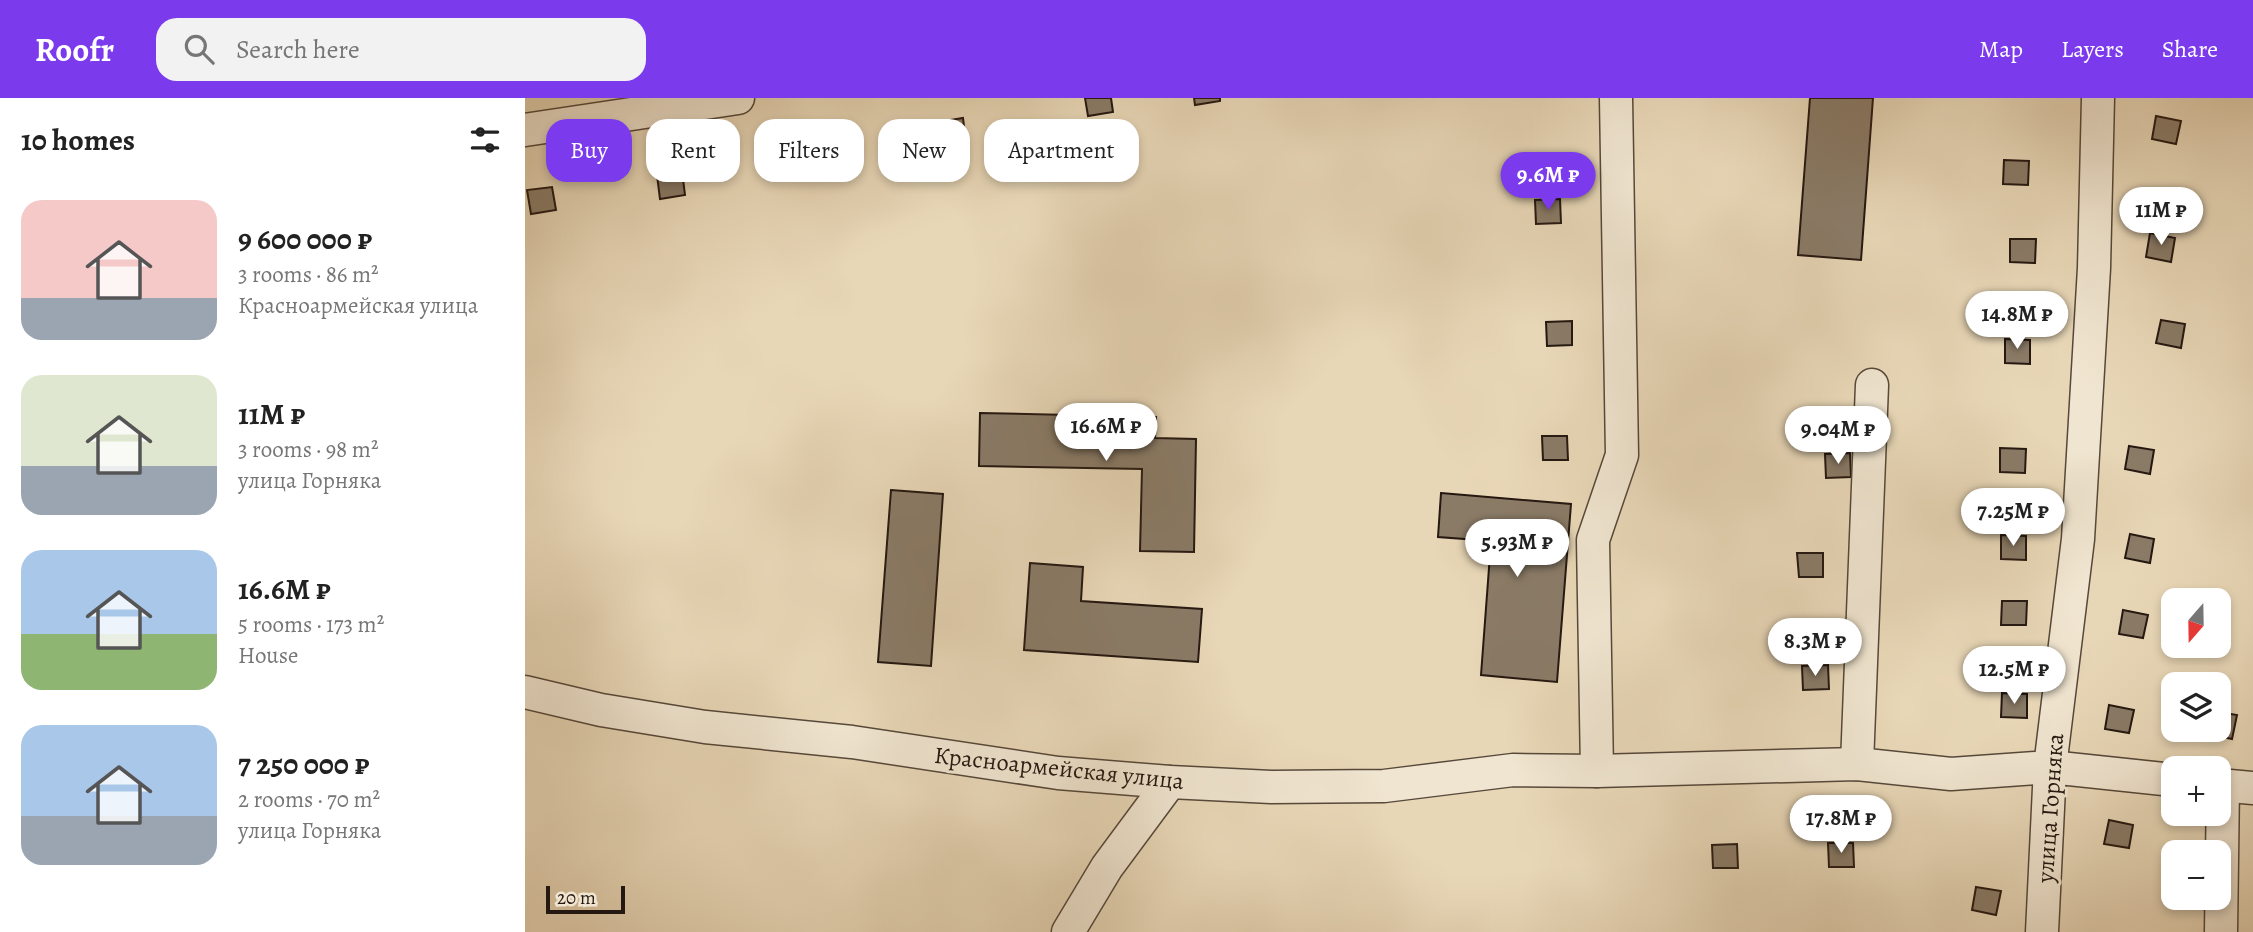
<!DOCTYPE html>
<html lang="en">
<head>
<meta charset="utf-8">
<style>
	body { margin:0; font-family:Alegreya,serif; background:#f2f2f2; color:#222; height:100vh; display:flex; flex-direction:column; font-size:26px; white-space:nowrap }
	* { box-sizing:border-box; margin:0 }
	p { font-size:23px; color:#767676 }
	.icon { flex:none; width:38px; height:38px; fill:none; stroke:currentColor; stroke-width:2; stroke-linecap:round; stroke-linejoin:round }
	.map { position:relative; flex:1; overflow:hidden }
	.sheet { display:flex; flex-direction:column; background:#fff; width:525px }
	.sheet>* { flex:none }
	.top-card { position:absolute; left:21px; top:21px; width:665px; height:63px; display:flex; gap:14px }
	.needle { width:46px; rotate:200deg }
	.fabs { position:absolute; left:1636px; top:490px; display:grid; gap:14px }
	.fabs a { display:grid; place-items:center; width:70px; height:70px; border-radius:14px; background:#fff; box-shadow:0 4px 10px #0003; font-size:35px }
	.scale { position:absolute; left:21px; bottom:18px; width:79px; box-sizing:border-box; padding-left:7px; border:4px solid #251811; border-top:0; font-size:19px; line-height:24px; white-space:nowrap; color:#251811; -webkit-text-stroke:5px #f0e5d0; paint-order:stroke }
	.price { position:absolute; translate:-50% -60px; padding:0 16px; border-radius:24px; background:#fff; color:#222; font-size:23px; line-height:46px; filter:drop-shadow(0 2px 4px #0008) }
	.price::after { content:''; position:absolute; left:50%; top:42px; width:21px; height:16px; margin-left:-10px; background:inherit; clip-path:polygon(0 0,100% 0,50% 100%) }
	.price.active { background:#7c3aed; color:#fff }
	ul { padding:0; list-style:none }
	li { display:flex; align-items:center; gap:21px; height:175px; padding:0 21px }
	li span { display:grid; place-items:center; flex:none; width:196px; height:140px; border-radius:21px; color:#555 }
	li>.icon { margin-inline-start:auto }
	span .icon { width:84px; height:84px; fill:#fffc; stroke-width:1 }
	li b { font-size:30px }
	h2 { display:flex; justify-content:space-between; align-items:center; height:84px; padding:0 21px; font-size:30px }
	.tag { padding:0 24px; border-radius:21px; background:#fff; box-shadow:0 4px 10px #0003; font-size:24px; line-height:63px }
	.tag.active { background:#7c3aed; color:#fff }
	header { display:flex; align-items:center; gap:42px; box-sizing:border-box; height:98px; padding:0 35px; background:#7c3aed; color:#fff }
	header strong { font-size:33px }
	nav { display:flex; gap:38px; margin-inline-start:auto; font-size:24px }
	.search { width:490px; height:63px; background:#f2f2f2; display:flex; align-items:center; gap:18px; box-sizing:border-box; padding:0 24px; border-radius:21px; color:#767676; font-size:26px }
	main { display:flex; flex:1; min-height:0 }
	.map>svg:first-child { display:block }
	.building { fill:#8a7b67; stroke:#251811; stroke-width:2 }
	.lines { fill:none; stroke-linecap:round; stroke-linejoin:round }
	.street-casing { stroke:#56483a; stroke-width:35 }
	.street { stroke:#f0e5d0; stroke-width:32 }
	.labels { text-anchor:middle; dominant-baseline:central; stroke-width:6; stroke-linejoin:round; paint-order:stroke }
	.street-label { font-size:24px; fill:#251811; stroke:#f0e5d0 }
</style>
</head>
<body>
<header>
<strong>Roofr</strong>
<div class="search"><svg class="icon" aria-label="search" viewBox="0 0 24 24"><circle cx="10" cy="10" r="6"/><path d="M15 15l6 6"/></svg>Search here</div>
<nav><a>Map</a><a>Layers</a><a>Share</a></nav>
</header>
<main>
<section class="sheet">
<h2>10 homes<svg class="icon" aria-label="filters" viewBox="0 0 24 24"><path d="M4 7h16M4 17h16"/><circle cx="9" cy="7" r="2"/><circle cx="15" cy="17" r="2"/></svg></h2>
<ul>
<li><span style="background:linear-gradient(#f6c9c9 70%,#9aa5b1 0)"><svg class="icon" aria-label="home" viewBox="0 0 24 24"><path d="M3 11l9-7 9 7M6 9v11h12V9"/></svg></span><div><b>9 600 000 ₽</b><p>3 rooms · 86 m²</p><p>Красноармейская улица</p></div></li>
<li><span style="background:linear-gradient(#dfe7d0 65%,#9aa5b1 0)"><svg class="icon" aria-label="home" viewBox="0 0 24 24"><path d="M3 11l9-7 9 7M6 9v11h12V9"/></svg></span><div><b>11M ₽</b><p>3 rooms · 98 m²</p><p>улица Горняка</p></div></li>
<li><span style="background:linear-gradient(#a9c7e8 60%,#8fb573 0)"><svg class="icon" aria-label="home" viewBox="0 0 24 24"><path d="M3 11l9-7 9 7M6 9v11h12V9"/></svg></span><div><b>16.6M ₽</b><p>5 rooms · 173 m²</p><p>House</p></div></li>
<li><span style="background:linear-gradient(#a9c7e8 65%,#9aa5b1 0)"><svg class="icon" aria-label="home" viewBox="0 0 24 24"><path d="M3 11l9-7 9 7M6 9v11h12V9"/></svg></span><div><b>7 250 000 ₽</b><p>2 rooms · 70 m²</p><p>улица Горняка</p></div></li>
</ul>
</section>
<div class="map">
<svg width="1728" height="834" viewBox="0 0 1728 834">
	<rect width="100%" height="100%" fill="#e8d7b7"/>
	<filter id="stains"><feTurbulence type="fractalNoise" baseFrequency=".00286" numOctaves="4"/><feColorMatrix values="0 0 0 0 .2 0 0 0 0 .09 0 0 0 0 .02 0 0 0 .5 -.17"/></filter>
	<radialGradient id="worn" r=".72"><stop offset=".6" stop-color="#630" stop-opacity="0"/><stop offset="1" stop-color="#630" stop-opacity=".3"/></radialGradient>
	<g class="building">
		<polygon points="560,0 586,0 588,14 563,18"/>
		<polygon points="669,0 695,0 695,3 670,7"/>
		<polygon points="1285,0 1348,0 1336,162 1273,157"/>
		<polygon points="1631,18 1656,23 1651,46 1627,41"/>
		<polygon points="438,20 441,44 416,48 413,24"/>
		<polygon points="284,55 288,79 263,82 259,59"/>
		<polygon points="1479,62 1504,63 1503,87 1478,86"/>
		<polygon points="157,73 160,97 135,101 132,77"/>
		<polygon points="27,89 31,112 6,116 2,92"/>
		<polygon points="1035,101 1036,125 1011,126 1010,102"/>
		<polygon points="1625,135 1650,140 1646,164 1621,159"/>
		<polygon points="1485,141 1511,141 1510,165 1485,164"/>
		<polygon points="1636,222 1660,226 1656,250 1631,245"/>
		<polygon points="1047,223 1047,247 1022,248 1021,224"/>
		<polygon points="1480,241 1505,242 1505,266 1480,265"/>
		<polygon points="455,315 631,319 630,340 671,341 669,454 615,453 617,371 454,368"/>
		<polygon points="1017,338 1042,338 1043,362 1018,362"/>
		<polygon points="1604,348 1629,352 1625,376 1600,371"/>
		<polygon points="1475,350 1501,351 1500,375 1475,374"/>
		<polygon points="1325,355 1326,379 1301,380 1300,356"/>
		<polygon points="366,392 418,396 406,568 353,564"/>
		<polygon points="916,395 1046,406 1032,584 956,577 966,443 913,439"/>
		<polygon points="1605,436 1629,441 1625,465 1600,460"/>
		<polygon points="1476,437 1501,438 1501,462 1476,461"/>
		<polygon points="1272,455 1298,455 1298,479 1274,479"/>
		<polygon points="505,465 558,469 556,503 677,511 673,564 499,552"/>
		<polygon points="1477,503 1502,503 1501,527 1476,527"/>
		<polygon points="1598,512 1623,517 1618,540 1594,536"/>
		<polygon points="1303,567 1304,591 1278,592 1277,568"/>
		<polygon points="1477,595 1502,596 1502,620 1476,619"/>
		<polygon points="1584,607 1609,612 1604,635 1580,631"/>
		<polygon points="1694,614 1712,617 1707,641 1683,636 1684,632 1694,632"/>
		<polygon points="1584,722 1608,727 1604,750 1579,746"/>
		<polygon points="1303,745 1328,745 1329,769 1304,769"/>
		<polygon points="1212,746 1213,770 1188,770 1187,747"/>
		<polygon points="1451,789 1476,793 1471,817 1447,812"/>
	</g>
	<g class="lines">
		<defs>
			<g id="street">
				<polyline points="0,32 213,0"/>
				<polyline points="0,594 76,612 180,629 327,644 533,675 645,684 746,689 859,688 988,672 1072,673 1332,666 1426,676 1525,669 1648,682"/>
				<polyline points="1332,666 1347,287"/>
				<polyline points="1072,673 1068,442 1097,357 1091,0"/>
				<polyline points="1694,687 1728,690"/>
				<polyline points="543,834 582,769 645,684"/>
				<polyline points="1517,834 1525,669 1553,441 1569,170 1573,0"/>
				<polyline points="1696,834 1698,687"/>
			</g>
		</defs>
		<use href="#street" class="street-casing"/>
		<use href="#street" class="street"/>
	</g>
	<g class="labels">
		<g class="street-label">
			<text transform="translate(534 670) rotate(6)">Красноармейская улица</text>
			<text transform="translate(1525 710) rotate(-86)">улица Горняка</text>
		</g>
	</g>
	<rect width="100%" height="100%" filter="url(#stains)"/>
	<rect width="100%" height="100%" fill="url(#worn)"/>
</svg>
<div class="fabs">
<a><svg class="needle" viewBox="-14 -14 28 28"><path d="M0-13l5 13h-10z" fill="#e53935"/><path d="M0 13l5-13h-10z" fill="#767676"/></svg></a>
<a><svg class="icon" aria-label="layers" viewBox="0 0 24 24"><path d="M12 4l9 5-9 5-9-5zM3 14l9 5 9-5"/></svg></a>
<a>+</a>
<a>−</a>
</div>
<div class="scale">20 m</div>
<b class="price active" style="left:1023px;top:114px">9.6M ₽</b>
<b class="price" style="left:1636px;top:149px">11M ₽</b>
<b class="price" style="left:1492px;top:253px">14.8M ₽</b>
<b class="price" style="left:581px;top:365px">16.6M ₽</b>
<b class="price" style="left:1313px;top:368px">9.04M ₽</b>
<b class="price" style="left:1488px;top:450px">7.25M ₽</b>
<b class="price" style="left:992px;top:481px">5.93M ₽</b>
<b class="price" style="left:1290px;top:580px">8.3M ₽</b>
<b class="price" style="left:1489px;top:608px">12.5M ₽</b>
<b class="price" style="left:1316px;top:757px">17.8M ₽</b>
<div class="top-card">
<a class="tag active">Buy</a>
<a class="tag">Rent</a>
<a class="tag">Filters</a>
<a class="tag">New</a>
<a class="tag">Apartment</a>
</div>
</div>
</main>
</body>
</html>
